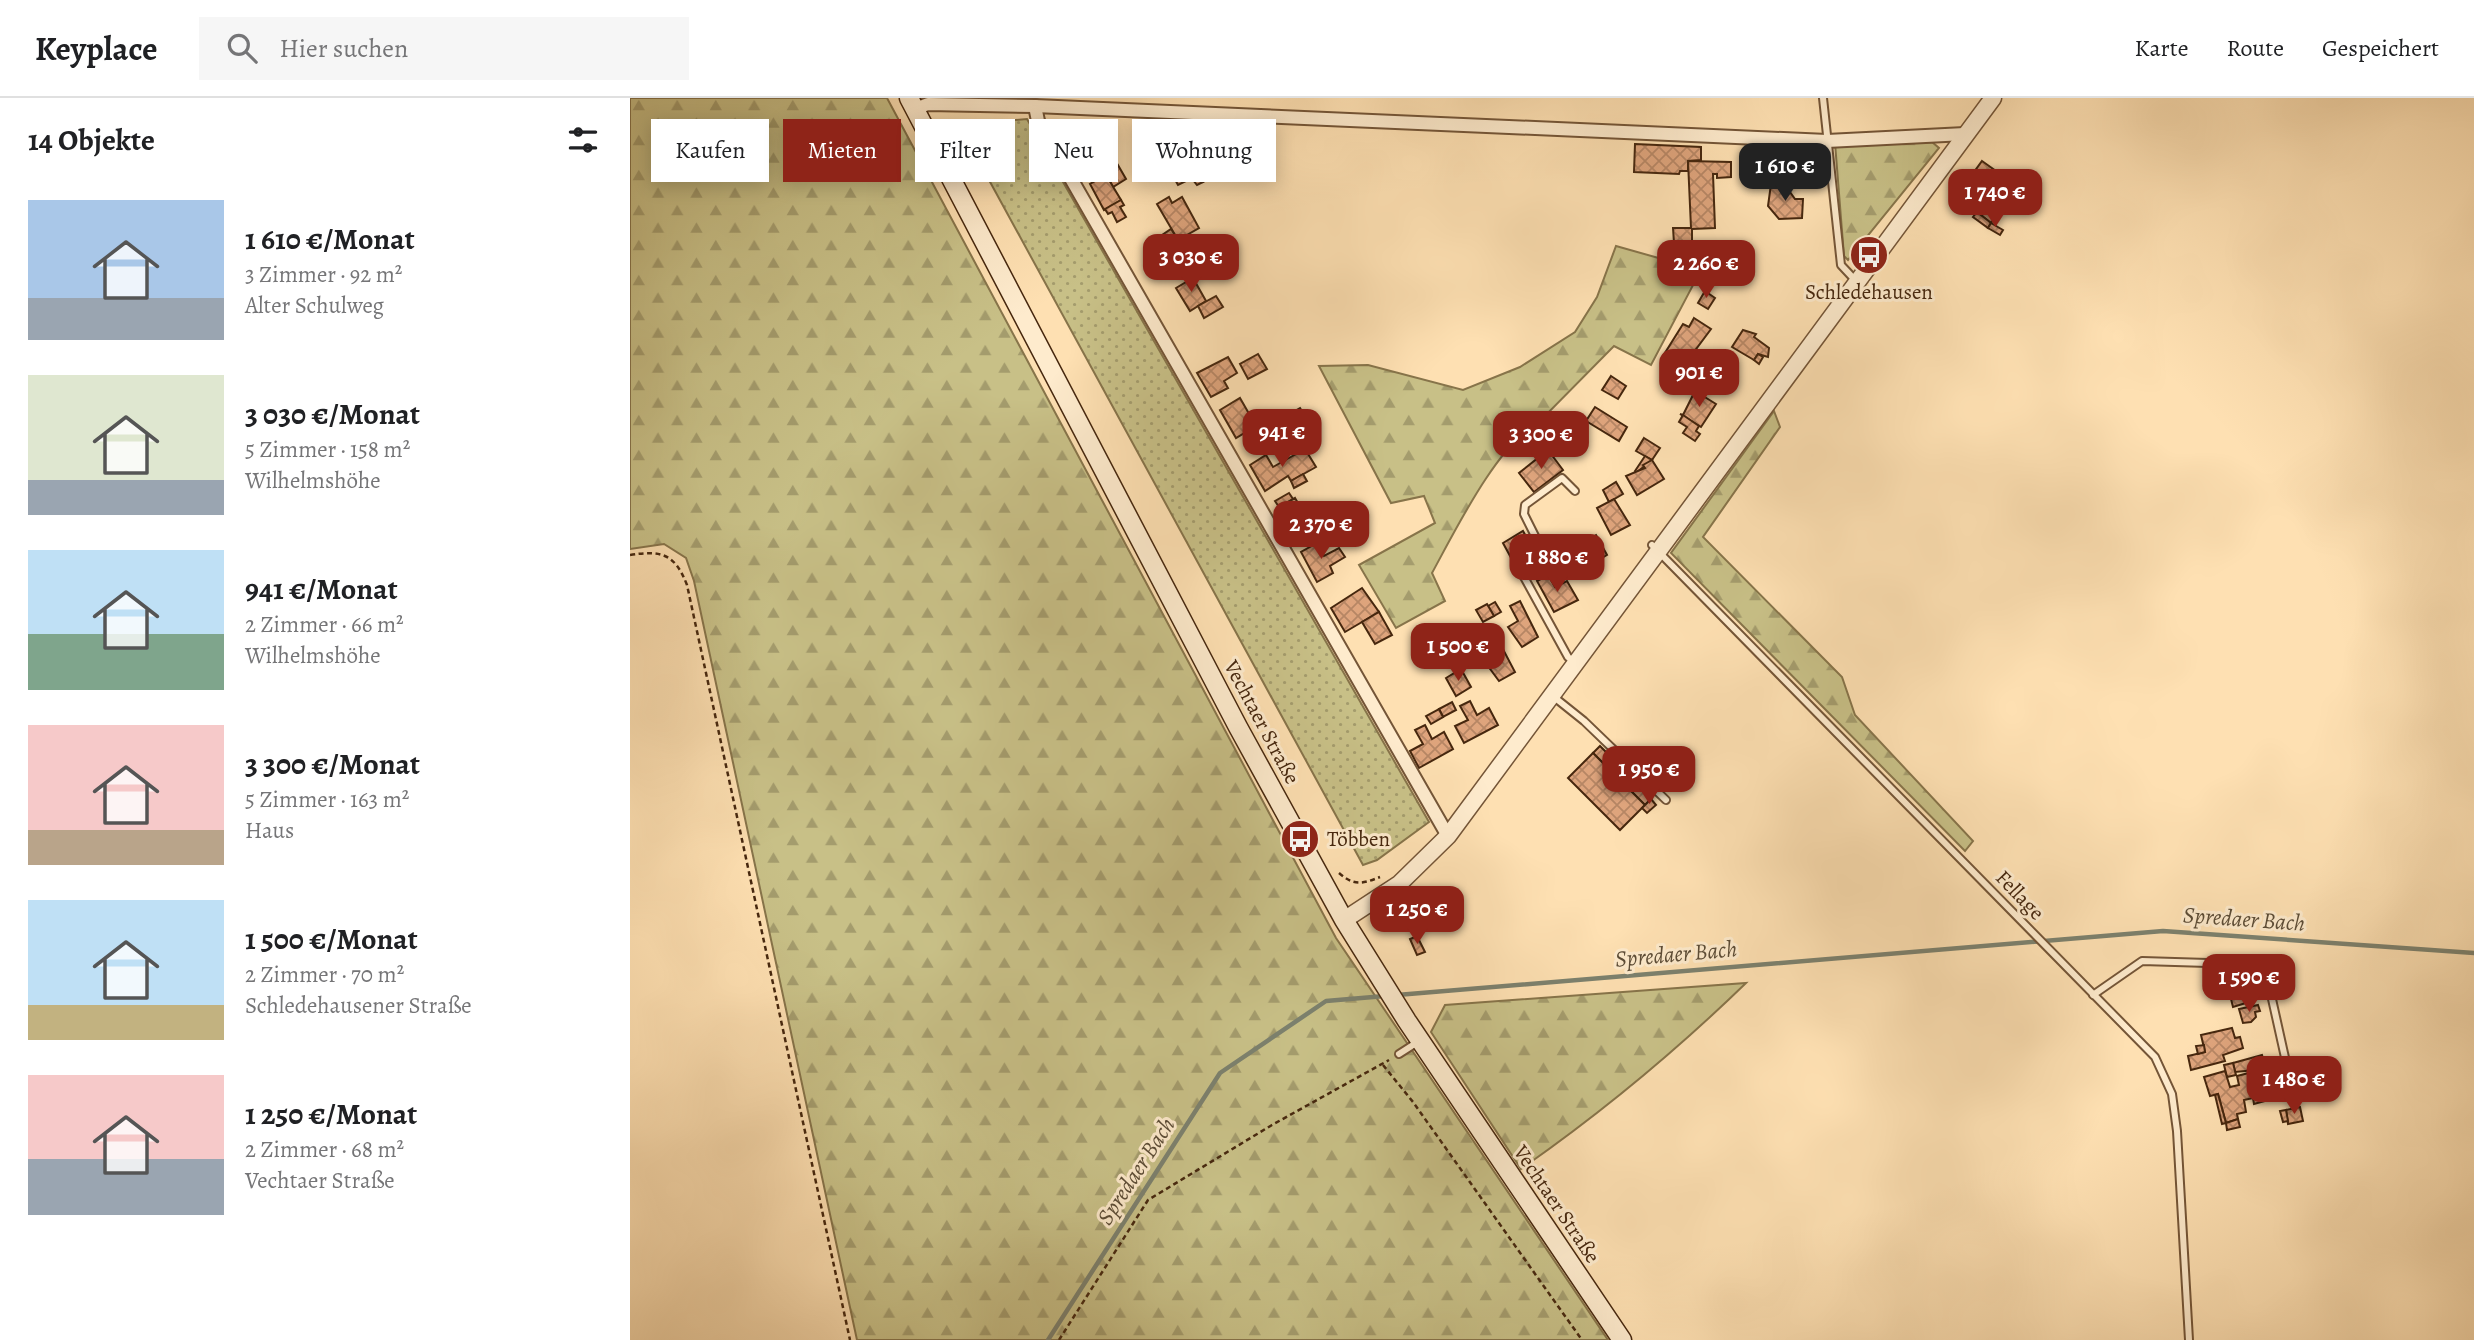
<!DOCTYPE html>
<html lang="de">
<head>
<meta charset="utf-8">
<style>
	body { margin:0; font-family:Alegreya,serif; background:#f6f6f6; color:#202124; height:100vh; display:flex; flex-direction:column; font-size:26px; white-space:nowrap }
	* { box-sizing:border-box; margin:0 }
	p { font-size:23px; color:#757577 }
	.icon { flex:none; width:38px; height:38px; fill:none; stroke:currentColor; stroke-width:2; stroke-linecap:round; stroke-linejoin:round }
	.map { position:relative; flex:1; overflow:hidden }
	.details { display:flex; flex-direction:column; background:#fff; width:630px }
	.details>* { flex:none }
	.guide { position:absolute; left:21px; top:21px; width:665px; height:63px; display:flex; gap:14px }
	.price { position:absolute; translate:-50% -60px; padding:0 16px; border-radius:14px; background:#8f2418; color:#fff; font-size:23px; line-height:46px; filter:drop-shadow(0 2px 4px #0008) }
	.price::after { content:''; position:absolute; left:50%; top:42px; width:21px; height:16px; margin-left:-10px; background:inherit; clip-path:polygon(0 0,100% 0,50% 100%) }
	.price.on { background:#222; color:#fff }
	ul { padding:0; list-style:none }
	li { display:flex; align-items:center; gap:21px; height:175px; padding:0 28px }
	li span { display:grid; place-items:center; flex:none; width:196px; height:140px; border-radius:0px; color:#555 }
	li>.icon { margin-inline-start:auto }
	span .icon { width:84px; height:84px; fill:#fffc; stroke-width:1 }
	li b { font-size:30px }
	h2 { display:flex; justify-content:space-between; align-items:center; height:84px; padding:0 28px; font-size:30px }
	.tag { padding:0 24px; border-radius:0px; background:#fff; box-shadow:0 4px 18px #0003; font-size:24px; line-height:63px }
	.tag.on { background:#8f2418; color:#fff }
	header { display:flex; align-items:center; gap:42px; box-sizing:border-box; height:98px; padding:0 35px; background:#fff; border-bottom:2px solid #e0e0e0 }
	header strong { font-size:33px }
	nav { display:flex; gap:38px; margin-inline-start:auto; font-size:24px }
	.search { width:490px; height:63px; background:#f6f6f6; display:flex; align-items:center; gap:18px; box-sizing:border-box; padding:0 24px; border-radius:0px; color:#757577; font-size:26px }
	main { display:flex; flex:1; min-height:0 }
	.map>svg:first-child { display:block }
	.grass { fill:url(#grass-dots); stroke:#87744a; stroke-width:2 }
	.forest { fill:url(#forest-firs); stroke:#87744a; stroke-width:2 }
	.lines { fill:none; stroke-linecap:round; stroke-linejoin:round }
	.stream { stroke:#7c816e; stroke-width:4.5 }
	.building { fill:url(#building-cross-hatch); stroke:#46270e; stroke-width:2 }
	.service-casing { stroke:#745537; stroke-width:10 }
	.minor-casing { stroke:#745537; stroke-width:16 }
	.tertiary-casing { stroke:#745537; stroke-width:19 }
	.secondary-casing { stroke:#46270e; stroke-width:21 }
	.path { stroke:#46270e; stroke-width:2.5; stroke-dasharray:5 3.5; stroke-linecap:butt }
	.service { stroke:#feebcd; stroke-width:6 }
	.minor { stroke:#feebcd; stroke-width:12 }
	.tertiary { stroke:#feebcd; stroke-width:16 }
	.secondary { stroke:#feebcd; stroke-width:18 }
	.labels { text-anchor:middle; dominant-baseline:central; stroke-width:6; stroke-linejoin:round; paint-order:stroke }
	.poi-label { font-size:21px; fill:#46270e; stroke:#feebcd }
	.street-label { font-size:21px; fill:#46270e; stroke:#feebcd }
	.water-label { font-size:23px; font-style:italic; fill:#5c4c36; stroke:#feebcd }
</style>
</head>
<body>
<header>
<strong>Keyplace</strong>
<div class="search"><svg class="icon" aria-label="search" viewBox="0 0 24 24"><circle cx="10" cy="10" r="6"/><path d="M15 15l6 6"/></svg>Hier suchen</div>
<nav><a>Karte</a><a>Route</a><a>Gespeichert</a></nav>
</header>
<main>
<section class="details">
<h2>14 Objekte<svg class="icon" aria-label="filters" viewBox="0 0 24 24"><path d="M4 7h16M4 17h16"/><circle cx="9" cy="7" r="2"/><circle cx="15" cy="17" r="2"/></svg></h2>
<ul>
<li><span style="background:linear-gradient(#a9c7e8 70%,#9aa5b1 0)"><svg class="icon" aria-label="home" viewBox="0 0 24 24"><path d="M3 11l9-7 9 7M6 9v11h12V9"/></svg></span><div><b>1 610 €/Monat</b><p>3 Zimmer · 92 m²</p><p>Alter Schulweg</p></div></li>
<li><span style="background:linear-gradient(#dfe7d0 75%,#9aa5b1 0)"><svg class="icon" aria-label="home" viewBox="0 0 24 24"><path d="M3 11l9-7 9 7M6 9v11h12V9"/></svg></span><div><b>3 030 €/Monat</b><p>5 Zimmer · 158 m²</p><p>Wilhelmshöhe</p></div></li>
<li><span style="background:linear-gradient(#bfe0f5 60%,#7fa58c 0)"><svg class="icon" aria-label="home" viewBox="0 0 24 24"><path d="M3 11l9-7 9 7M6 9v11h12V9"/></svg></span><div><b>941 €/Monat</b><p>2 Zimmer · 66 m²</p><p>Wilhelmshöhe</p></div></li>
<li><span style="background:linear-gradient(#f6c9c9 75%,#b9a48a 0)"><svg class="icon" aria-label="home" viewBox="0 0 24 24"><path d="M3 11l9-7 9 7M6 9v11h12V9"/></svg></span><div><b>3 300 €/Monat</b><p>5 Zimmer · 163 m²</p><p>Haus</p></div></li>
<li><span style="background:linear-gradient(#bfe0f5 75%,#c2b280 0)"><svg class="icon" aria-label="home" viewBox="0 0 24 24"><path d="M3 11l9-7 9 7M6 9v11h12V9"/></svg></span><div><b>1 500 €/Monat</b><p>2 Zimmer · 70 m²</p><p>Schledehausener Straße</p></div></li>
<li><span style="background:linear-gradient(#f6c9c9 60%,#9aa5b1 0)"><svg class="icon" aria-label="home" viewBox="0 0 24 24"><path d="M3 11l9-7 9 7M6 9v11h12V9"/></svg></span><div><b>1 250 €/Monat</b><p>2 Zimmer · 68 m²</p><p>Vechtaer Straße</p></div></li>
</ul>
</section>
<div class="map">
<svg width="1844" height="1242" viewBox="0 0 1844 1242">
	<defs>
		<pattern id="grass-dots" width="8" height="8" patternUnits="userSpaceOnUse" patternTransform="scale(1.75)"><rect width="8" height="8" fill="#c8c087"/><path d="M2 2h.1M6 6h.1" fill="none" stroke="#a49c6d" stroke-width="1.8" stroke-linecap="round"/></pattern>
		<pattern id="forest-firs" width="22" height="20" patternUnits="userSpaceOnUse" patternTransform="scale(1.75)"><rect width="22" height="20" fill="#c8c087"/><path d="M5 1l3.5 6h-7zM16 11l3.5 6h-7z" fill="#a49c6d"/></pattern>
		<pattern id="building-cross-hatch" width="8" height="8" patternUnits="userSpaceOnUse" patternTransform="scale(1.75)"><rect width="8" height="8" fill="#dea47c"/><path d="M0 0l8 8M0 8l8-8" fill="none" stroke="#b68664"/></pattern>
	</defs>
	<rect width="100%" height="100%" fill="#fee0b2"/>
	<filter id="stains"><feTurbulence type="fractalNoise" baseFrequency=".00286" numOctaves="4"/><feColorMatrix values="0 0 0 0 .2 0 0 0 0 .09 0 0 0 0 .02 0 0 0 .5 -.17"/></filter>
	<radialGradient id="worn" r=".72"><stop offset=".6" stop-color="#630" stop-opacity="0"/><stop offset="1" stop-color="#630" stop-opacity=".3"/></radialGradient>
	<polygon class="grass" points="397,21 799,724 747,762 733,767 329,27"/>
	<g class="forest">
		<polygon points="0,0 257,0 706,840 978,1242 227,1242 64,483 56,460 34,446 0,451"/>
		<polygon points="1302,44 1309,50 1218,162 1214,158 1205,45"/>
		<path d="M986,148L1071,172L1021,267L984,248L910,323C868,345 825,433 802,475L815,503L766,530L729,467L805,425L794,398L761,405L689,268L738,267L833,292L890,269L945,234L967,199Z"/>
		<polygon points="1144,313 1150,329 1073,439 1212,579 1225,617 1343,743 1335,753 1041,455"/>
		<path d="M1116,885C1046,953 971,1015 891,1071L801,934L815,907Z"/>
	</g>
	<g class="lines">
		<g class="stream">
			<polyline points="767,897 1533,833 1844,855"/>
			<polyline points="418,1242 590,975 696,903 755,898"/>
		</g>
	</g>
	<g class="building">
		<polygon points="435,30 440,39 434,42 429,33"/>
		<polygon points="551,37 561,56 549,63 560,81 548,87 538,69 534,70 527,50 524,51"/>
		<polygon points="470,41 474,46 463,53 460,47"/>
		<polygon points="1005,46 1071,49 1071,62 1058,63 1058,73 1050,73 1049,76 1004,74"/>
		<circle cx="527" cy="56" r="5"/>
		<polygon points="1113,52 1154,55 1153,68 1112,66"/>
		<polygon points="481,55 496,81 483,89 472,69 480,64 476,57"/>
		<polygon points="476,57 480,64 470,70 466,63"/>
		<polygon points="1058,63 1101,64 1101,79 1087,80 1087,76 1083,76 1085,130 1062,131 1062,144 1044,145 1043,130 1061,130"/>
		<polygon points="1352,63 1373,78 1352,107 1331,92"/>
		<polygon points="581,65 587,77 573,84 567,72"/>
		<polygon points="1112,66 1142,68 1142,73 1111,72"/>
		<polygon points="1142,68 1153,68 1152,86 1141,86"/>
		<polygon points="567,72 573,84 567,87 556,73"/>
		<polygon points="476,77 491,102 474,112 460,86"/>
		<polygon points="1141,86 1160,87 1160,94 1165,101 1173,101 1172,120 1149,121 1138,108"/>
		<polygon points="1363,91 1371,97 1362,109 1354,103"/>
		<polygon points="539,99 542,105 552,99 569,130 548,142 527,106"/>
		<polygon points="491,102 494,107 490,109 496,119 487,124 482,114 478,116 475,111"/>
		<polygon points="1352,107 1367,117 1361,125 1347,114"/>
		<polygon points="1347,114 1361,125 1358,130 1343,119"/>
		<polygon points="1361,125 1373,132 1370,137 1358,130"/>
		<polygon points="541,131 548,142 554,139 557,144 541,153 532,137"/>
		<polygon points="563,180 576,203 560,213 546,190"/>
		<polygon points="1075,193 1085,200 1078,211 1068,205"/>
		<polygon points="586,198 593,209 574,220 568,208"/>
		<polygon points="1064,220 1081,231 1061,258 1070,264 1064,273 1046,261 1043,265 1033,258 1053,226 1059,229"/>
		<polygon points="1113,232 1126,236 1124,239 1139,250 1138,259 1128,256 1124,262 1102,249"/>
		<polygon points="628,256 637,271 618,281 610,266"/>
		<polygon points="1128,256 1133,259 1129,266 1124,262"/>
		<polygon points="598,259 607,275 594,283 598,290 581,299 567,275"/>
		<polygon points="981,278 996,288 988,301 972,292"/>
		<polygon points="1065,293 1086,306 1071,329 1050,316 1053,317"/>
		<polygon points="610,300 626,328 606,340 590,312"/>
		<polygon points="965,309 997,329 989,343 956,323"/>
		<polygon points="670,310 680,327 666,335 656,318"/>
		<polygon points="1053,317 1069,328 1066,333 1070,336 1065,343 1053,335 1057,329 1049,324"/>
		<polygon points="1014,340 1030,350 1022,362 1006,353"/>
		<polygon points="675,351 686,369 661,383 658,378 635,393 620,367 636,357 643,369"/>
		<polygon points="918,352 933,372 904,394 889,375"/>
		<polygon points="1015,358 1022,362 1006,375 1005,373"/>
		<polygon points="1022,362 1034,381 1007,397 996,378 1015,370 1013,367"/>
		<polygon points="673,376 677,383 664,390 661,383"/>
		<polygon points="986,384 993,396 979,404 973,392"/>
		<polygon points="659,395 663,401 649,409 645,403"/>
		<polygon points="665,400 678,422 675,424 678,428 669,433 667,429 660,433 655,428 647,411"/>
		<polygon points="984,401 1000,427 981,437 967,410"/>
		<polygon points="705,421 710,430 693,440 688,431"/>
		<polygon points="893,433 907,458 886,469 873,445"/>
		<polygon points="966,437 977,457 950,473 938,453"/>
		<polygon points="687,445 694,458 709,450 715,459 700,468 703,475 687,484 671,454"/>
		<polygon points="918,477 925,489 937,483 948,502 924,514 907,483"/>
		<polygon points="732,490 749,514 715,534 701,510"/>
		<polygon points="890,503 908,539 892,549 878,529 888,523 880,508"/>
		<polygon points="865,504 871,514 864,518 858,508"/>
		<polygon points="857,506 864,518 853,524 846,512"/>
		<polygon points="749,514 762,537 745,546 732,524"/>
		<polygon points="866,538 885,574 869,583 855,564 865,558 856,543"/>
		<polygon points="831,571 841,589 826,598 816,580"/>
		<polygon points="840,603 847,617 859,610 868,627 834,645 825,628 838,622 830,608"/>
		<polygon points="822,604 826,612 813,619 809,611"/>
		<polygon points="809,611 813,619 801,626 796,618"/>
		<polygon points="795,627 802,641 814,634 823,651 789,670 780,653 793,646 785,632"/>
		<polygon points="970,648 983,661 986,659 1022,700 1015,707 963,655"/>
		<polygon points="963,655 1015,707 990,732 938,680"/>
		<polygon points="1021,701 1026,707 1017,715 1012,710"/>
		<polygon points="787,838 795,854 787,857 780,841"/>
		<polygon points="1615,889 1619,904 1603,909 1599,893"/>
		<polygon points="1628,907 1630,913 1625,914 1626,919 1621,924 1613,925 1609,911"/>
		<polygon points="1602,930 1605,940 1610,939 1613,950 1593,957 1595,963 1561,972 1558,958 1575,954 1571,937"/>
		<polygon points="1574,947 1575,954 1568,956 1566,948"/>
		<polygon points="1632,957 1636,971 1605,974 1603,965"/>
		<polygon points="1603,965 1606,977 1597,979 1594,967"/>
		<polygon points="1634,971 1642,1001 1624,1006 1623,1000 1614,1002 1616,1014 1607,1016 1608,1021 1596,1025 1588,996 1580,998 1574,979 1595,973 1600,989 1609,987 1607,978"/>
		<polygon points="1646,986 1650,1000 1642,1001 1639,988"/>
		<polygon points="1588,996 1596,1025 1592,1026 1585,997"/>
		<polygon points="1670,1009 1673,1023 1658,1026 1656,1012"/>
		<polygon points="1656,1012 1658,1023 1653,1024 1650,1013"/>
		<polygon points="1608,1021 1610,1029 1597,1032 1596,1025"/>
	</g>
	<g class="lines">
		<defs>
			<g id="service">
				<polyline points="1193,0 1211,167 1226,183"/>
				<polyline points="1022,447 1525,959 1542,996 1547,1033 1559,1242"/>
				<polyline points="945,565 938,559 894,479 918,464 894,416 895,407 932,380 945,393"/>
				<polyline points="924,599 954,623 1036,702"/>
				<polyline points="1463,897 1512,863 1611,866 1636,874 1656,964"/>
				<polyline points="769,956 783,947"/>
			</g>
			<g id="minor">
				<polyline points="405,8 408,23 818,738"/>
				<polyline points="285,11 298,6 405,8 1197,43 1335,36"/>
			</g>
			<polyline id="tertiary" points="714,822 769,786 818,738 1363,0"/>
			<polyline id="secondary" points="279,0 608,629 714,822 777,923 992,1242"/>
		</defs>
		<use href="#service" class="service-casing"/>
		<use href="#minor" class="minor-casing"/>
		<use href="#tertiary" class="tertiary-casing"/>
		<use href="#secondary" class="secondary-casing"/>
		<g class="path">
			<path d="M0,457C32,452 45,456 57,487L220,1242"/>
			<path d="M709,775C724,788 732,786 750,779"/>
			<polyline points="753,967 783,1004 952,1242"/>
			<polyline points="429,1242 518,1102 642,1027 759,962"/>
		</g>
		<use href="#service" class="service"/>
		<use href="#minor" class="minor"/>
		<use href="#tertiary" class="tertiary"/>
		<use href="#secondary" class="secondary"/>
	</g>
	<defs>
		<symbol id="bus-disc" viewBox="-11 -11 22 22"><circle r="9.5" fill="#8f2418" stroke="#feebcd"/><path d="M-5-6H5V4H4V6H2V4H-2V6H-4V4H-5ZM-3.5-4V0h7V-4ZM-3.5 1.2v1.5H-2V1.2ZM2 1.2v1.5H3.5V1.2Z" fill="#fff"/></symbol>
	</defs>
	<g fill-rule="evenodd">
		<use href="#bus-disc" x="1217" y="135" width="44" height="44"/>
		<use href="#bus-disc" x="648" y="719" width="44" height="44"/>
	</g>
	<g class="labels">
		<g class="poi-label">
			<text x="1239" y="194">Schledehausen</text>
			<text x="697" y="741" text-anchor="start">Többen</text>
		</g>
		<g class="street-label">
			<text transform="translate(632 624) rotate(62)">Vechtaer Straße</text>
			<text transform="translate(1390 797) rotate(46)">Fellage</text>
			<text transform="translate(927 1106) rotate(56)">Vechtaer Straße</text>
		</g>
		<g class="water-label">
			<text transform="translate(1614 821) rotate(4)">Spredaer Bach</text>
			<text transform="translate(1046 856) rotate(-5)">Spredaer Bach</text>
			<text transform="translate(506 1073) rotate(-57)">Spredaer Bach</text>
		</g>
	</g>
	<rect width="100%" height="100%" filter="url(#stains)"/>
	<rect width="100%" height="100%" fill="url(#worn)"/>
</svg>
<b class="price on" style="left:1155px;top:105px">1 610 €</b>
<b class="price" style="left:1365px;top:131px">1 740 €</b>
<b class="price" style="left:561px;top:196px">3 030 €</b>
<b class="price" style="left:1076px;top:202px">2 260 €</b>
<b class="price" style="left:1069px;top:311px">901 €</b>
<b class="price" style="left:652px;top:371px">941 €</b>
<b class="price" style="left:911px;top:373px">3 300 €</b>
<b class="price" style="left:691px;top:463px">2 370 €</b>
<b class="price" style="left:927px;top:496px">1 880 €</b>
<b class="price" style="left:828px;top:585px">1 500 €</b>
<b class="price" style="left:1019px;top:708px">1 950 €</b>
<b class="price" style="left:787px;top:848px">1 250 €</b>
<b class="price" style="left:1619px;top:916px">1 590 €</b>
<b class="price" style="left:1664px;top:1018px">1 480 €</b>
<div class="guide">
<a class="tag">Kaufen</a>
<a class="tag on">Mieten</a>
<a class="tag">Filter</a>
<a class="tag">Neu</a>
<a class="tag">Wohnung</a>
</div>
</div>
</main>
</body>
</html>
